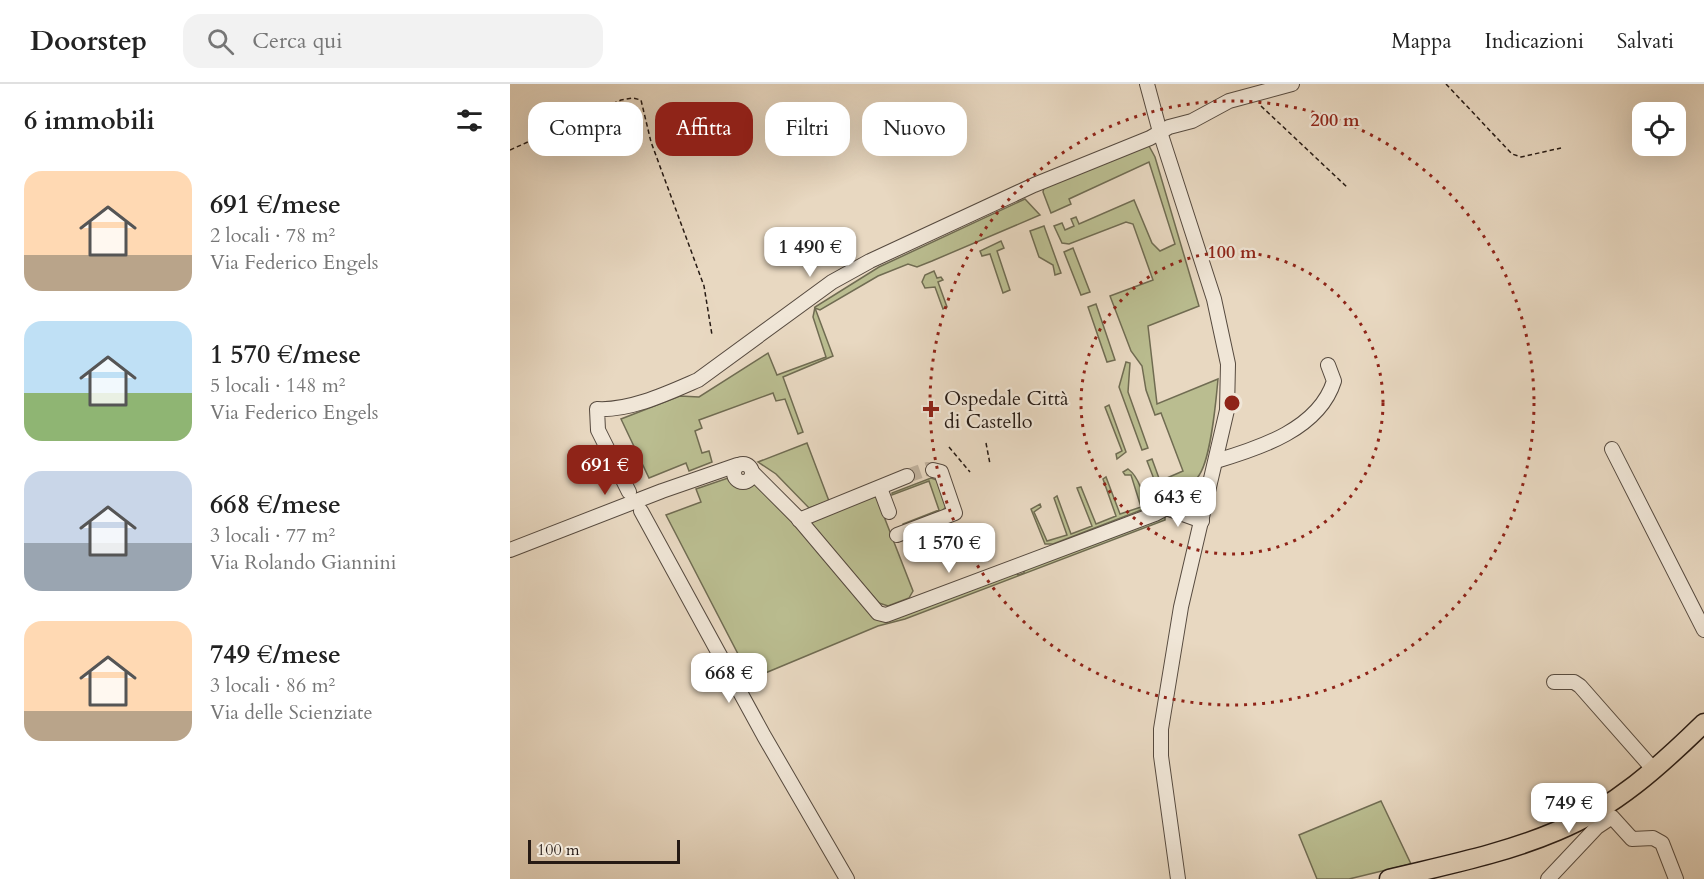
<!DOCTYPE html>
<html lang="it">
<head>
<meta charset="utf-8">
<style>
	body { margin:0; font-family:Cardo,serif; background:#f2f2f2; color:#222; height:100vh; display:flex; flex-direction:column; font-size:22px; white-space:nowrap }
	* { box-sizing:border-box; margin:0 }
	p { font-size:20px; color:#767676 }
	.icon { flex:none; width:33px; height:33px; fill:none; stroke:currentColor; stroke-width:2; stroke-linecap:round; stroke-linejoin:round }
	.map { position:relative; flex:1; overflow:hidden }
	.details { display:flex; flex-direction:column; background:#fff; width:510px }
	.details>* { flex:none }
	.hud { position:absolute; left:18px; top:18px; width:570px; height:54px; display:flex; gap:12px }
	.controls { position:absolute; left:1122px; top:18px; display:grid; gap:12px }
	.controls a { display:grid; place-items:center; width:54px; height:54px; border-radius:12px; background:#fff; box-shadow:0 6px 24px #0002; font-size:30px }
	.scale { position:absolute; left:18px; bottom:15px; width:152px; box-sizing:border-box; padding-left:6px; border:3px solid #261a14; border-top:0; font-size:16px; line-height:21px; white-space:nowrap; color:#261a14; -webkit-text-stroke:4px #f0e6d7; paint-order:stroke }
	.price { position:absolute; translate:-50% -51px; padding:0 14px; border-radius:12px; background:#fff; color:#222; font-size:20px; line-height:39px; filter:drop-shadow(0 2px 3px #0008) }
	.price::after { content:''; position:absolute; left:50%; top:36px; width:18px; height:14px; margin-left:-9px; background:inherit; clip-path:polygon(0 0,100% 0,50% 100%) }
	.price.current { background:#8f2418; color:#fff }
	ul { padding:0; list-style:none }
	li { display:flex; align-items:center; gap:18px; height:150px; padding:0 24px }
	li span { display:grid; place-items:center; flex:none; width:168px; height:120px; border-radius:18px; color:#555 }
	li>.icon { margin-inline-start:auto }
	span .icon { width:72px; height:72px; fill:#fffc; stroke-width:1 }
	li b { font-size:26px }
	h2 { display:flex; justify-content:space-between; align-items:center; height:72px; padding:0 24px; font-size:26px }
	.tag { padding:0 21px; border-radius:18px; background:#fff; box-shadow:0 6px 24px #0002; font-size:21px; line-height:54px }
	.tag.current { background:#8f2418; color:#fff }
	header { display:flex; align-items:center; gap:36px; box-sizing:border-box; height:84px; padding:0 30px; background:#fff; border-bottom:2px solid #e0e0e0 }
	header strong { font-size:28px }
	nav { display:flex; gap:33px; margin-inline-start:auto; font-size:21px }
	.search { width:420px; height:54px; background:#f2f2f2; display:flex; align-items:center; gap:15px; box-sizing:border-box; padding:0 21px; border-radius:18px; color:#767676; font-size:22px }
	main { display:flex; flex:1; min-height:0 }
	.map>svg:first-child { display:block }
	.green { fill:#babd90; stroke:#706c52; stroke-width:1.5 }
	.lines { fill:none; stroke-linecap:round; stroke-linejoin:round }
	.minor-tunnel { stroke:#c1b29e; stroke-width:14; stroke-dasharray:14 7; stroke-linecap:butt }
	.minor-casing { stroke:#564a3f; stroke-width:16 }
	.major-casing { stroke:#261a14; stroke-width:21 }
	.path { stroke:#261a14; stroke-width:1.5; stroke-dasharray:4.5 3; stroke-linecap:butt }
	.minor { stroke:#f0e6d7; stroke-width:14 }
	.major { stroke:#e8d8c1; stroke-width:18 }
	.ring { fill:none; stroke:#8f2418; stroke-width:3; stroke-dasharray:3 6 }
	.poi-dot { fill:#8f2418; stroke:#f0e6d7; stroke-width:2 }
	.labels { text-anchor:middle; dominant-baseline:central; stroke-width:4.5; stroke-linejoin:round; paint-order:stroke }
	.poi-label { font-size:20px; fill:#261a14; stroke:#f0e6d7; text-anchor:start }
	.centre { fill:#8f2418; stroke:#f0e6d7; stroke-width:3 }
	.ring-label { font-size:18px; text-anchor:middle; font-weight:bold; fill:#8f2418; stroke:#f0e6d7; stroke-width:4.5; stroke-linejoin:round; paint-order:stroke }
</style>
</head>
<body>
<header>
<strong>Doorstep</strong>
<div class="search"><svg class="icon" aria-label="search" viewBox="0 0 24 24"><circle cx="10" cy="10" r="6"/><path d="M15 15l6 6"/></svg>Cerca qui</div>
<nav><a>Mappa</a><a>Indicazioni</a><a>Salvati</a></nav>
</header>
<main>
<section class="details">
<h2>6 immobili<svg class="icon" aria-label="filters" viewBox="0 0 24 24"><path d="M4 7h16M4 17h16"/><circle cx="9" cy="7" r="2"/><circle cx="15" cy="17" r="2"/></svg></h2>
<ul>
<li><span style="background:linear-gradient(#ffd9b3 70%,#b9a48a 0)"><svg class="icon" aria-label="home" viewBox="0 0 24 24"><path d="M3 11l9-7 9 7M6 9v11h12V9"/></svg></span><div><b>691 €/mese</b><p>2 locali · 78 m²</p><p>Via Federico Engels</p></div></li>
<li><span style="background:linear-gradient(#bfe0f5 60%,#8fb573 0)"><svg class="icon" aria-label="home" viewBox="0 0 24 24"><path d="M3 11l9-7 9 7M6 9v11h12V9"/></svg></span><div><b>1 570 €/mese</b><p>5 locali · 148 m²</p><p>Via Federico Engels</p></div></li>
<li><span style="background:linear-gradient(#c9d6e8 60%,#9aa5b1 0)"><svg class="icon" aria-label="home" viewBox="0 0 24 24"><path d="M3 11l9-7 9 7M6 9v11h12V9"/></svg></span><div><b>668 €/mese</b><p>3 locali · 77 m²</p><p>Via Rolando Giannini</p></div></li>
<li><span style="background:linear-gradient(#ffd9b3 75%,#b9a48a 0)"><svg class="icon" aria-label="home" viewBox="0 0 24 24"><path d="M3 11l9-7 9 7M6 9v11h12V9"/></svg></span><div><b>749 €/mese</b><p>3 locali · 86 m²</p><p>Via delle Scienziate</p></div></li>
</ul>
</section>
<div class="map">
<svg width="1194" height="795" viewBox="0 0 1194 795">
	<rect width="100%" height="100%" fill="#e8d8c1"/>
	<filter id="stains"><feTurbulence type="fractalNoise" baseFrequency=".00333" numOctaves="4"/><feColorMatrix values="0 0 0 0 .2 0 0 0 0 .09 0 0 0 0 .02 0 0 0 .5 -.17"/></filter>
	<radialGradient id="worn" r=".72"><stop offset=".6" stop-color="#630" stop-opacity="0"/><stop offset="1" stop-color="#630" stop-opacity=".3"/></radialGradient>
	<g class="green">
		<path d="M633,59L639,62L645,73L689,222L638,242L647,320L708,295C706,316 701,379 687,394C678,404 664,410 652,416L637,377L642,375L650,397L673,387L651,329L645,331L636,306L632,282L621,267L600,212L643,196L623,140L616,138L559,160L552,159L544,142L552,139L555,146L564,142L561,135L566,133L569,140L624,116L642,159L650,167L665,160L639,78L559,115L561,120L541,129L533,108L534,103Z"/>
		<polygon points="515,115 530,131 422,177 407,183 398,180 368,192 310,226 305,224 323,272 273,293 293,348 288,350 275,315 266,317 263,309 189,336 192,344 185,347 192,369 199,367 202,378 179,387 176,379 139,394 111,335 170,312 189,313 258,269 267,291 316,273 303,233 305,223 369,183"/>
		<polygon points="534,142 551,189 545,191 543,181 529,173 520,147"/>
		<polygon points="491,157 494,164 487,167 500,206 493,209 480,170 472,172 470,167"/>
		<polygon points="563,164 580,208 571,211 554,168"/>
		<polygon points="424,187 427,194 431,193 433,196 428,198 437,223 433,225 425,203 415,204 412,198 415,191"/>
		<polygon points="586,220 605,276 597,278 578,223"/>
		<polygon points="616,278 620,279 618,308 638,364 632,366 609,303"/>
		<polygon points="599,321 616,368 607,375 606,370 612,367 595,323"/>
		<polygon points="297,359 319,417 299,424 266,390 248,378"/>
		<path d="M618,385C628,392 636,413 634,425L543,460H535L521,425L530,420L531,423L524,428L537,457L557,451L544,414L547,412L561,450L582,442L567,404L571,403L586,440L606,432L593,395L596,393L610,430L631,423L621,391H615L613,388Z"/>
		<polygon points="221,393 237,394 254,403 364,532 506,489 508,491 514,489 514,485 655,432 655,436 395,535 368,542 241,595 156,431 191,418 186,405"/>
		<polygon points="421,394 427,396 437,422 431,428 393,442 393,440 429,426 419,397 382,411 382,409"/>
		<polygon points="366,412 403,507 399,514 378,522 369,519 298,437"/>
		<polygon points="871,717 901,780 839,795 807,795 789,751"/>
	</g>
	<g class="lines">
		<polyline class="minor-tunnel" points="397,392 417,385 423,386"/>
		<defs>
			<g id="minor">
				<polyline points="637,0 650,48 704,215 718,280 717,326 671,523 651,645 651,672 668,795"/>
				<polyline points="1102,365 1194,546"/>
				<path d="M706,377C750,364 809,345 824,297L818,281"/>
				<circle cx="233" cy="389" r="9"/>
				<path d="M242,388L287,433L368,529L376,531L645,430C667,419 672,412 698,414"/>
				<polyline points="370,404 379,428"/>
				<path d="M119,408L88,346L87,325C120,327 158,309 188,296L322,198L360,177L524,101L640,54L659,43L682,37L719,17L782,0"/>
				<polyline points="656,424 692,437"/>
				<polyline points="131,427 254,652 337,795"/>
				<polyline points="289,436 397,392"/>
				<polyline points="387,451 445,429 431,388 423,386"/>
				<polyline points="0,466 152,407 227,381"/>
				<polyline points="1044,598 1064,598 1070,602 1144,686"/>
				<polyline points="1038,795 1087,743 1102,733 1122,755 1143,754 1152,759 1166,795"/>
			</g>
			<path id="major" d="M879,795C936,781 993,770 1047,747C1104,724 1150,682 1194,639"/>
		</defs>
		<use href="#minor" class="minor-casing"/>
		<use href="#major" class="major-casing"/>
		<g class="path">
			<polyline points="936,0 1002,70 1011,73 1051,64"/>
			<polyline points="751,22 838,104"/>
			<polyline points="0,66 111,16 123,14 131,16 141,58 194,202 202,251"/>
			<polyline points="476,359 480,380"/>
			<polyline points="439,363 460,388"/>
		</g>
		<use href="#minor" class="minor"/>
		<use href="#major" class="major"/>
	</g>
	<g class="ring">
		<circle cx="722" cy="319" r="151"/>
		<circle cx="722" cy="319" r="302"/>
	</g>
	<path class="poi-dot" d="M418 316h6v6h6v6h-6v6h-6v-6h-6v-6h6z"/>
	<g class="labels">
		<g class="poi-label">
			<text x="434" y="314">Ospedale Città<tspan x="434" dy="23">di Castello</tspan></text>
		</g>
	</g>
	<circle cx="722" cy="319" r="9" class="centre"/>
	<g class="ring-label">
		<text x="825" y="42">200 m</text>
		<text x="722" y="174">100 m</text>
	</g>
	<rect width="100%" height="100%" filter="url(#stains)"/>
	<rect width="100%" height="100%" fill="url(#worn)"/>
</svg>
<div class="controls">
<a><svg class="icon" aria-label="locate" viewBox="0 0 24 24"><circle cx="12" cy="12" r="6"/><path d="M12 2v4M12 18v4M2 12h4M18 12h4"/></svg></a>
</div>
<div class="scale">100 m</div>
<b class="price" style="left:300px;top:194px">1 490 €</b>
<b class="price current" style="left:95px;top:412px">691 €</b>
<b class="price" style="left:668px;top:444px">643 €</b>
<b class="price" style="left:439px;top:490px">1 570 €</b>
<b class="price" style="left:219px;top:620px">668 €</b>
<b class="price" style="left:1059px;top:750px">749 €</b>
<div class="hud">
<a class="tag">Compra</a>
<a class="tag current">Affitta</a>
<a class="tag">Filtri</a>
<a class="tag">Nuovo</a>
</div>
</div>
</main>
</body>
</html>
